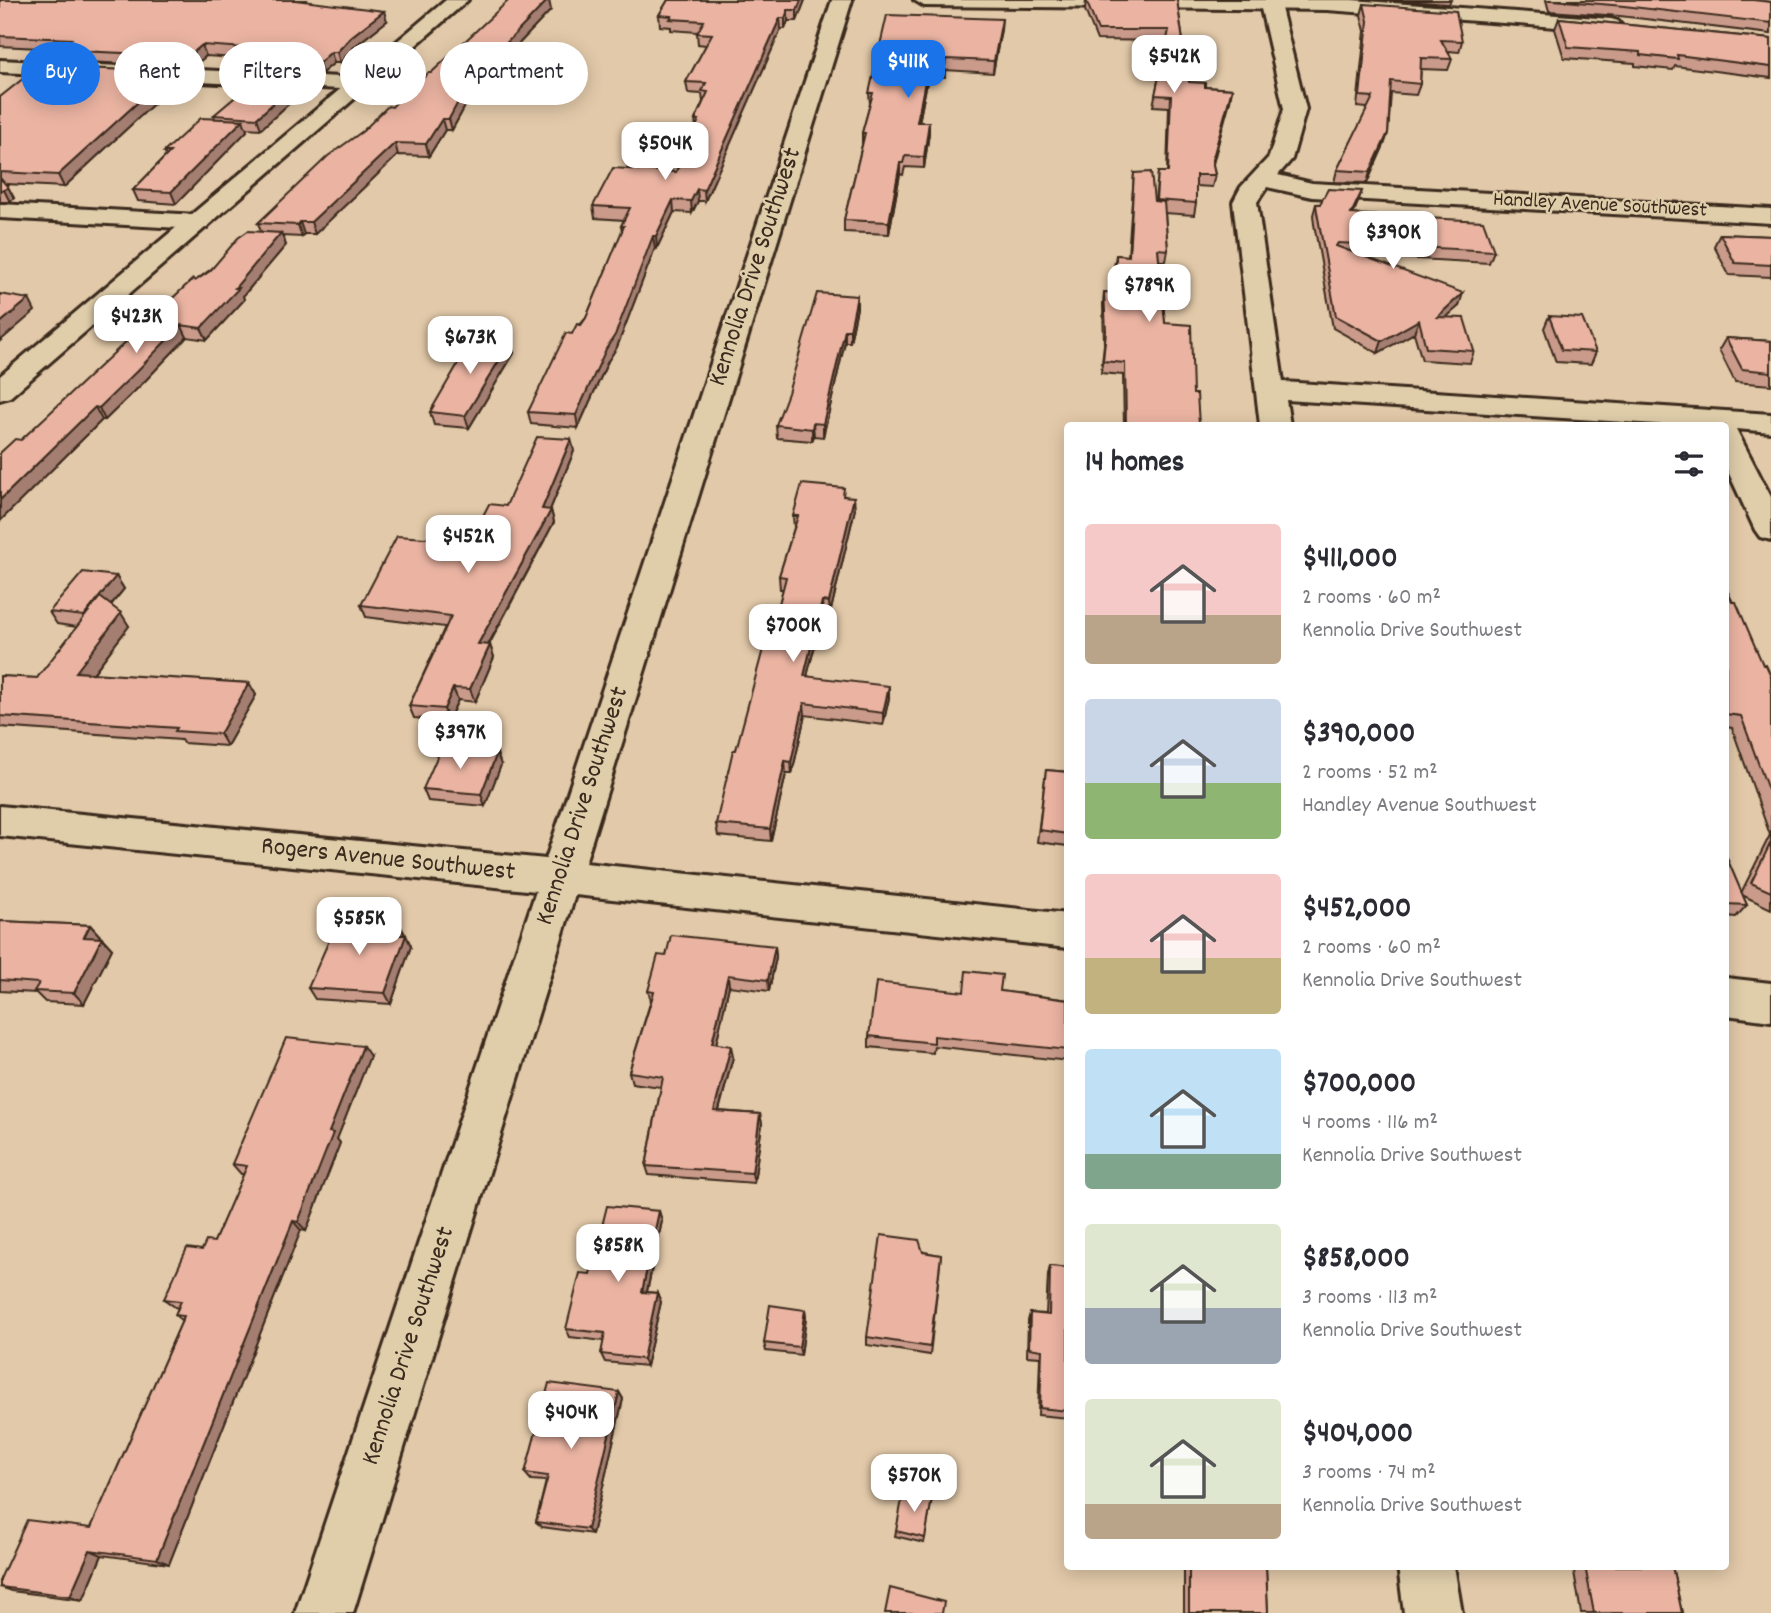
<!DOCTYPE html>
<html lang="en">
<head>
<meta charset="utf-8">
<style>
	body { margin:0; font-family:Dekko,sans-serif; background:#f2f2f3; color:#2b2b33; height:100vh; display:flex; flex-direction:column; font-size:26px; white-space:nowrap }
	* { box-sizing:border-box; margin:0 }
	p { font-size:23px; color:#7c7c81 }
	.icon { flex:none; width:38px; height:38px; fill:none; stroke:currentColor; stroke-width:2; stroke-linecap:round; stroke-linejoin:round }
	.map { position:relative; flex:1; overflow:hidden }
	.side { position:absolute; left:1064px; top:422px; width:665px; height:1148px; display:flex; flex-direction:column; background:#fff; border-radius:7px; box-shadow:0 4px 18px #0003 }
	.side>* { flex:none }
	.top-card { position:absolute; left:21px; top:42px; width:665px; height:63px; display:flex; gap:14px }
	.price { position:absolute; translate:-50% -60px; padding:0 16px; border-radius:14px; background:#fff; color:#222; font-size:23px; line-height:46px; filter:drop-shadow(0 2px 4px #0008) }
	.price::after { content:''; position:absolute; left:50%; top:42px; width:21px; height:16px; margin-left:-10px; background:inherit; clip-path:polygon(0 0,100% 0,50% 100%) }
	.price.on { background:#1a73e8; color:#fff }
	ul { padding:0; list-style:none }
	li { display:flex; align-items:center; gap:21px; height:175px; padding:0 21px }
	li span { display:grid; place-items:center; flex:none; width:196px; height:140px; border-radius:7px; color:#555 }
	li>.icon { margin-inline-start:auto }
	span .icon { width:84px; height:84px; fill:#fffc; stroke-width:1 }
	li b { font-size:30px }
	h2 { display:flex; justify-content:space-between; align-items:center; height:84px; padding:0 21px; font-size:30px }
	.chip { padding:0 24px; border-radius:32px; background:#fff; box-shadow:0 4px 18px #0003; font-size:24px; line-height:63px }
	.chip.on { background:#1a73e8; color:#fff }
	.map>svg:first-child { display:block }
	.lines { fill:none; stroke-linecap:round; stroke-linejoin:round }
	.minor-casing { stroke:#3b2a1e; stroke-width:6 }
	.tertiary-casing { stroke:#3b2a1e; stroke-width:6 }
	.minor { fill:#e0ceab; fill-rule:evenodd }
	.tertiary { fill:#e0ceab; fill-rule:evenodd }
	.wall { fill:#ca9b8b; stroke:#3b2a1e; stroke-width:2 }
	.shaded-wall { fill:#a47e71; stroke:#3b2a1e; stroke-width:2 }
	.building { fill:#ebb4a2; stroke:#3b2a1e; stroke-width:2 }
	.labels { text-anchor:middle; dominant-baseline:central; stroke-width:5; stroke-linejoin:round; paint-order:stroke }
	.far-street-label { font-size:21px; fill:#3b2a1e; stroke:#e0ceab }
	.street-label { font-size:26px; fill:#3b2a1e; stroke:#e0ceab }
</style>
</head>
<body>
<div class="map">
<svg width="1771" height="1613" viewBox="0 0 1771 1613">
	<rect width="100%" height="100%" fill="#e2c9a9"/>
	<filter id="ink" filterUnits="userSpaceOnUse"><feTurbulence type="fractalNoise" baseFrequency=".0143" numOctaves="2"/><feDisplacementMap in="SourceGraphic" scale="14" xChannelSelector="R" yChannelSelector="G"/><feConvolveMatrix kernelMatrix="1 2 1 2 8 2 1 2 1" color-interpolation-filters="sRGB"/></filter>
	<g filter="url(#ink)">
		<g class="lines">
			<defs>
				<g id="minor">
					<polygon points="832,0 852,0 585,863 1068,914 1068,948 575,895 353,1613 295,1613 536,891 0,836 0,806 546,859"/>
					<polygon points="1259,0 1279,0 1306,109 1292,159 1278,175 1312,183 1771,209 1771,223 1312,197 1267,187 1257,202 1283,382 1771,414 1771,432 1736,429 1771,497 1771,540 1760,537 1755,530 1726,467 1726,425 1672,425 1286,400 1290,425 1260,425 1233,202 1241,187 1269,157 1284,109"/>
					<polygon points="0,60 360,78 368,79 371,84 368,89 360,90 0,72"/>
					<polygon points="0,204 198,215 207,217 210,222 207,227 198,229 0,218"/>
					<polygon points="1726,978 1771,983 1771,1021 1726,1015"/>
					<polygon points="1398,1566 1454,1566 1462,1613 1404,1613"/>
				</g>
				<g id="tertiary">
					<polygon points="446,0 468,0 10,397 0,400 0,376"/>
					<polygon points="914,0 1352,0 1611,19 1618,21 1621,25 1618,29 1611,31 1327,10 924,6"/>
				</g>
			</defs>
			<use href="#minor" class="minor-casing"/>
			<use href="#tertiary" class="tertiary-casing"/>
			<use href="#minor" class="minor"/>
			<use href="#tertiary" class="tertiary"/>
		</g>
		<g class="wall">
			<polygon points="0,0 307,0 306,2 387,21 355,46 340,63 334,63 322,73 282,71 279,61 206,56 193,67 63,61 58,50 59,49 0,46"/>
			<polygon points="668,0 805,0 797,21 788,21 785,29 781,29 705,201 698,201 692,213 674,212 657,248 655,248 617,347 608,361 578,428 531,424 528,412 572,334 586,318 622,232 621,226 624,220 595,218 593,206 676,172 696,127 695,120 703,102 702,94 688,93 686,82 706,45 698,44 697,33 698,32 671,30 671,27 660,26 659,15"/>
			<polygon points="1086,0 1177,0 1189,82 1205,87 1232,89 1213,164 1215,175 1212,187 1196,186 1196,203 1194,215 1165,213 1168,250 1166,261 1159,261 1165,323 1193,394 1199,425 1124,425 1123,375 1101,373 1104,344 1103,304 1104,292 1114,293 1114,267 1116,255 1128,256 1134,173 1154,201 1155,201 1158,172 1167,172 1169,107 1153,106 1166,41 1097,40 1085,10"/>
			<polygon points="1390,0 1451,0 1449,4"/>
			<polygon points="1546,0 1753,0 1771,2 1771,34 1620,16 1549,11"/>
			<polygon points="1364,4 1462,41 1459,52 1448,51 1452,59 1448,70 1421,69 1420,84 1416,95 1391,93 1388,133 1384,145 1367,183 1334,182 1337,170 1368,108 1357,107 1365,31 1361,15"/>
			<polygon points="551,10 467,98 468,101 452,130 445,130 429,156 398,155 315,234 304,234 302,237 282,236 286,245 243,296 244,300 207,340 187,337 144,382 105,420 102,420 0,521 0,453 21,440 195,281 261,232 258,223 363,131 392,107 408,95 431,73"/>
			<polygon points="1559,18 1771,39 1771,78 1675,66 1673,70 1635,66 1635,63 1564,58 1555,29"/>
			<polygon points="1001,29 993,73 945,70 945,77 928,77 919,122 929,122 929,133 924,168 905,167 903,175 900,174 889,234 844,232 844,220 862,145 862,133 870,104 869,93"/>
			<polygon points="171,72 176,83 64,187 5,184 8,187 14,198 10,202 0,202 0,97"/>
			<polygon points="304,90 261,129 246,128 247,131 176,204 138,201 133,190 166,156 164,152 215,119 214,115"/>
			<polygon points="1358,202 1353,214 1494,251 1489,263 1364,256 1459,306 1446,317 1474,351 1470,363 1422,360 1414,333 1378,353 1333,328 1314,224 1313,215 1316,204"/>
			<polygon points="1720,234 1771,236 1771,277 1729,275 1714,246"/>
			<polygon points="857,296 857,308 850,342 845,342 823,437 814,436 812,441 777,438 776,425"/>
			<polygon points="1549,316 1596,352 1591,364 1556,362 1544,328"/>
			<polygon points="1726,338 1771,341 1771,385 1735,382 1719,350"/>
			<polygon points="514,353 469,428 434,425 430,412"/>
			<polygon points="574,451 550,510 551,510 554,522 489,645 490,645 494,657 475,702 458,700 448,721 414,718 409,706 445,627 366,617 361,605 470,541 506,506"/>
			<polygon points="845,496 855,509 830,614 823,614 807,676 889,698 883,725 805,715 792,774 786,774 771,841 718,836 716,824 736,750 770,639 783,589 780,589 779,576 794,528 793,516"/>
			<polygon points="116,576 124,589 111,605 129,626 93,674 249,683 256,695 227,746 183,743 181,740 0,727 0,676 37,678 77,627 57,624 49,612"/>
			<polygon points="1726,588 1763,665 1771,676 1771,909 1742,895 1747,905 1736,917 1726,916 1726,856 1741,893 1770,835 1732,728 1726,727"/>
			<polygon points="501,765 485,806 428,801 423,789"/>
			<polygon points="1046,770 1068,772 1068,846 1037,842"/>
			<polygon points="0,921 90,925 100,936 99,938 102,938 112,949 84,1004 45,1002 36,993 0,991"/>
			<polygon points="399,923 411,946 391,1004 315,999 308,988"/>
			<polygon points="775,946 776,957 769,991 729,986 716,1044 733,1057 719,1111 760,1114 762,1124 754,1183 649,1175 646,1166 661,1087 632,1083 629,1072 651,1000 648,991 666,956"/>
			<polygon points="1000,991 1068,1000 1068,1061 934,1046 933,1053 869,1047 869,1036 964,992"/>
			<polygon points="370,1056 337,1139 340,1143 306,1231 301,1230 169,1564 102,1555 83,1600 11,1591 0,1587 0,1579 91,1528 182,1321 175,1315 178,1308 175,1307 164,1299 202,1250 214,1242 244,1174 241,1174 232,1164"/>
			<polygon points="659,1211 662,1221 647,1292 657,1293 661,1302 646,1366 605,1362 601,1354 604,1341 570,1337 566,1329 590,1274"/>
			<polygon points="923,1252 941,1255 930,1355 867,1345 867,1337"/>
			<polygon points="1050,1266 1068,1268 1068,1418 1038,1415 1040,1357 1027,1356 1028,1321 1030,1313 1046,1314 1048,1275"/>
			<polygon points="805,1310 806,1318 801,1355 766,1351 764,1343"/>
			<polygon points="619,1392 623,1399 592,1534 542,1527 536,1522 546,1481 531,1480 525,1473"/>
			<polygon points="932,1498 924,1543 895,1536 896,1531"/>
			<polygon points="1184,1566 1266,1566 1268,1613 1184,1613"/>
			<polygon points="1573,1566 1672,1566 1682,1613 1581,1613"/>
		</g>
		<g class="shaded-wall">
			<polygon points="548,0 549,0 551,10 467,98 468,101 452,130 449,119 462,89"/>
			<polygon points="801,0 805,0 797,21 797,10"/>
			<polygon points="788,10 788,21 785,29 785,18"/>
			<polygon points="384,11 387,21 355,46 340,63 337,52 352,36"/>
			<polygon points="780,18 781,29 705,201 704,190"/>
			<polygon points="1002,19 1001,29 993,73 994,61"/>
			<polygon points="202,45 206,56 193,67 189,56"/>
			<polygon points="331,52 334,63 322,73 319,63"/>
			<polygon points="928,66 928,77 917,133 917,122"/>
			<polygon points="171,72 176,83 64,187 58,175"/>
			<polygon points="300,79 304,90 261,129 257,118"/>
			<polygon points="1232,89 1230,101 1210,173 1212,161"/>
			<polygon points="442,119 445,130 429,156 426,144"/>
			<polygon points="243,120 247,131 176,204 171,192"/>
			<polygon points="929,122 929,133 924,168 924,157"/>
			<polygon points="1388,133 1384,145 1367,183 1370,172"/>
			<polygon points="395,143 398,155 315,234 311,222"/>
			<polygon points="900,163 900,174 889,234 889,222"/>
			<polygon points="8,187 14,198 10,202 4,190"/>
			<polygon points="697,189 698,201 692,213 691,201"/>
			<polygon points="1362,191 1358,202 1348,226 1351,214"/>
			<polygon points="673,200 674,212 657,248 656,236"/>
			<polygon points="300,222 304,234 302,237 298,225"/>
			<polygon points="281,233 286,245 243,296 244,300 207,340 201,328"/>
			<polygon points="653,236 655,248 617,347 608,361 578,428 576,415"/>
			<polygon points="1463,293 1459,306 1433,329 1437,317"/>
			<polygon points="857,296 857,308 850,342 850,330"/>
			<polygon points="29,299 35,311 0,341 0,323"/>
			<polygon points="1419,320 1414,333 1378,353 1382,341"/>
			<polygon points="181,325 187,337 144,382 105,420 99,408"/>
			<polygon points="845,330 845,342 823,437 823,424"/>
			<polygon points="511,341 514,353 469,428 465,416"/>
			<polygon points="95,407 102,420 0,521 0,500"/>
			<polygon points="813,423 814,436 812,441 812,429"/>
			<polygon points="571,439 574,451 545,522 542,509"/>
			<polygon points="854,497 855,509 830,614 829,602"/>
			<polygon points="551,510 554,522 482,656 478,644"/>
			<polygon points="116,576 124,589 92,628 84,616"/>
			<polygon points="822,601 823,614 804,688 804,676"/>
			<polygon points="121,613 129,626 84,685 76,672"/>
			<polygon points="490,645 494,657 475,702 470,689"/>
			<polygon points="249,683 256,695 227,746 220,734"/>
			<polygon points="889,686 889,698 883,725 883,713"/>
			<polygon points="453,688 458,700 448,721 444,709"/>
			<polygon points="804,703 805,715 792,774 791,762"/>
			<polygon points="497,753 501,765 485,806 481,794"/>
			<polygon points="785,761 786,774 771,841 770,829"/>
			<polygon points="399,923 405,935 395,935"/>
			<polygon points="90,925 100,936 93,948 84,937"/>
			<polygon points="406,935 411,946 391,1004 385,993"/>
			<polygon points="102,938 112,949 84,1004 74,993"/>
			<polygon points="775,946 776,957 769,991 768,980"/>
			<polygon points="728,975 729,986 714,1054 712,1043"/>
			<polygon points="363,1046 370,1056 337,1139 340,1143 306,1231 298,1222 329,1132"/>
			<polygon points="731,1046 733,1057 716,1121 714,1111"/>
			<polygon points="760,1114 762,1124 754,1183 752,1173"/>
			<polygon points="659,1211 662,1221 645,1300 642,1292"/>
			<polygon points="293,1221 301,1230 169,1564 157,1559"/>
			<polygon points="657,1293 661,1302 646,1366 643,1359"/>
			<polygon points="805,1310 806,1318 801,1355 799,1347"/>
			<polygon points="619,1392 623,1399 592,1534 587,1529"/>
			<polygon points="90,1550 102,1555 83,1600 70,1596"/>
		</g>
		<g class="building">
			<polygon points="0,0 295,0 384,11 352,36 337,52 331,52 319,63 279,61 290,51 202,45 189,56 58,50 71,39 0,36"/>
			<polygon points="509,0 548,0 462,89 465,89 449,119 442,119 426,144 395,143 311,222 300,222 298,225 258,223 328,156 363,131 388,106 392,107 404,94 408,95 428,73 431,73"/>
			<polygon points="668,0 801,0 797,10 788,10 785,18 780,18 704,190 697,189 691,201 673,200 656,236 653,236 615,335 606,349 576,415 528,412 566,333 572,334 577,324 581,325 586,318 624,226 621,226 630,208 593,206 613,168 676,172 699,120 695,120 708,92 702,91 706,83 686,82 712,34 697,33 704,21 670,19 672,16 659,15"/>
			<polygon points="1086,0 1177,0 1189,82 1205,83 1205,87 1232,89 1212,161 1215,175 1196,175 1196,203 1156,200 1158,172 1168,172 1171,96 1155,95 1169,30 1098,30"/>
			<polygon points="1553,0 1753,0 1771,2 1771,23 1624,6"/>
			<polygon points="1364,4 1456,11 1462,41 1441,40 1452,59 1421,58 1420,84 1391,81 1388,133 1370,172 1337,170 1373,97 1360,96 1368,21"/>
			<polygon points="887,15 1002,19 994,61 946,59 945,66 928,66 917,122 929,122 924,157 905,156 903,163 900,163 889,222 844,220 865,133 862,133 873,93 869,93"/>
			<polygon points="1559,18 1771,39 1771,67 1677,55 1678,59 1640,55 1640,52 1568,47"/>
			<polygon points="39,66 171,72 58,175 0,172 0,97"/>
			<polygon points="259,77 300,79 257,118 214,115"/>
			<polygon points="201,118 243,120 171,192 133,190 170,152 164,152"/>
			<polygon points="1151,172 1154,201 1164,202 1168,250 1158,249 1165,323 1191,325 1193,394 1197,394 1199,425 1126,425 1125,363 1103,361 1106,331 1104,292 1116,293 1116,255 1129,256 1134,173"/>
			<polygon points="0,178 8,187 4,190 0,190"/>
			<polygon points="1328,189 1362,191 1351,214 1483,221 1494,251 1338,243 1336,246 1463,293 1437,317 1464,318 1474,351 1426,348 1419,320 1382,341 1336,316 1317,212 1316,204 1320,204"/>
			<polygon points="248,231 281,233 235,288 239,288 201,328 181,325 138,370 99,408 95,407 0,500 0,453 15,439 21,440 193,279 195,281 210,271 238,238"/>
			<polygon points="1720,234 1771,236 1771,265 1735,263"/>
			<polygon points="817,293 857,296 850,330 845,330 823,424 813,423 812,429 776,425 788,393"/>
			<polygon points="0,294 29,299 0,323"/>
			<polygon points="1549,316 1582,318 1596,352 1562,350"/>
			<polygon points="473,338 511,341 465,416 430,412"/>
			<polygon points="1726,338 1771,341 1771,372 1742,369"/>
			<polygon points="537,437 571,439 542,509 551,510 478,644 490,645 470,689 453,688 444,709 409,706 451,616 361,605 397,536 470,541 489,504 506,506"/>
			<polygon points="802,484 844,488 843,496 854,497 829,602 822,601 804,676 889,686 883,713 804,703 791,762 785,761 770,829 716,824 733,750 736,750 766,638 770,639 786,577 779,576 798,516 793,516"/>
			<polygon points="83,572 116,576 84,616 49,612"/>
			<polygon points="1726,588 1732,602 1736,602 1763,665 1766,665 1771,676 1771,798 1741,716 1726,714"/>
			<polygon points="100,597 121,613 76,672 249,683 220,734 175,731 177,728 0,716 0,676 37,678"/>
			<polygon points="441,748 497,753 481,794 423,789"/>
			<polygon points="1046,770 1068,772 1068,834 1039,830"/>
			<polygon points="1771,842 1771,892 1751,883"/>
			<polygon points="1726,856 1747,905 1726,904"/>
			<polygon points="338,920 399,923 395,935 406,935 385,993 308,988"/>
			<polygon points="0,921 90,925 84,937 102,938 74,993 34,991 39,983 0,980"/>
			<polygon points="671,935 775,946 768,980 728,975 712,1043 731,1046 714,1111 760,1114 752,1173 646,1166 663,1077 629,1072 654,992 648,991 658,955 666,956"/>
			<polygon points="966,971 1002,975 1000,991 1068,1000 1068,1050 934,1036 934,1043 869,1036 876,982 964,992"/>
			<polygon points="286,1038 363,1046 329,1132 333,1133 298,1222 293,1221 157,1559 90,1550 70,1596 0,1587 0,1579 27,1520 91,1528 184,1316 175,1315 181,1301 164,1299 187,1248 202,1250 206,1241 214,1242 247,1166 232,1164"/>
			<polygon points="607,1206 659,1211 642,1292 657,1293 643,1359 601,1354 605,1333 566,1329 580,1273 590,1274"/>
			<polygon points="881,1235 919,1240 923,1252 941,1255 930,1347 867,1337"/>
			<polygon points="1050,1266 1068,1268 1068,1411 1040,1408 1042,1350 1029,1348 1030,1313 1049,1315"/>
			<polygon points="770,1305 805,1310 799,1347 764,1343"/>
			<polygon points="549,1383 619,1392 587,1529 536,1522 548,1476 525,1473"/>
			<polygon points="904,1489 932,1498 925,1538 896,1531"/>
			<polygon points="1189,1566 1266,1566 1268,1613 1189,1613"/>
			<polygon points="1585,1566 1672,1566 1682,1613 1594,1613"/>
			<polygon points="890,1588 944,1602 942,1613 885,1613"/>
		</g>
	</g>
	<g class="labels">
		<g class="far-street-label">
			<text transform="translate(1600 206) rotate(3)">Handley Avenue Southwest</text>
		</g>
		<g class="street-label">
			<text transform="translate(756 267) rotate(-72)">Kennolia Drive Southwest</text>
			<text transform="translate(583 806) rotate(-72)">Kennolia Drive Southwest</text>
			<text transform="translate(388 860) rotate(6)">Rogers Avenue Southwest</text>
			<text transform="translate(409 1346) rotate(-72)">Kennolia Drive Southwest</text>
		</g>
	</g>
</svg>
<b class="price" style="left:1174px;top:95px">$542K</b>
<b class="price on" style="left:908px;top:100px">$411K</b>
<b class="price" style="left:665px;top:182px">$504K</b>
<b class="price" style="left:1393px;top:271px">$390K</b>
<b class="price" style="left:1149px;top:324px">$789K</b>
<b class="price" style="left:136px;top:355px">$423K</b>
<b class="price" style="left:470px;top:376px">$673K</b>
<b class="price" style="left:468px;top:575px">$452K</b>
<b class="price" style="left:793px;top:664px">$700K</b>
<b class="price" style="left:460px;top:771px">$397K</b>
<b class="price" style="left:359px;top:957px">$585K</b>
<b class="price" style="left:618px;top:1284px">$858K</b>
<b class="price" style="left:571px;top:1451px">$404K</b>
<b class="price" style="left:914px;top:1514px">$570K</b>
<div class="top-card">
<a class="chip on">Buy</a>
<a class="chip">Rent</a>
<a class="chip">Filters</a>
<a class="chip">New</a>
<a class="chip">Apartment</a>
</div>
<section class="side">
<h2>14 homes<svg class="icon" aria-label="filters" viewBox="0 0 24 24"><path d="M4 7h16M4 17h16"/><circle cx="9" cy="7" r="2"/><circle cx="15" cy="17" r="2"/></svg></h2>
<ul>
<li><span style="background:linear-gradient(#f6c9c9 65%,#b9a48a 0)"><svg class="icon" aria-label="home" viewBox="0 0 24 24"><path d="M3 11l9-7 9 7M6 9v11h12V9"/></svg></span><div><b>$411,000</b><p>2 rooms · 60 m²</p><p>Kennolia Drive Southwest</p></div></li>
<li><span style="background:linear-gradient(#c9d6e8 60%,#8fb573 0)"><svg class="icon" aria-label="home" viewBox="0 0 24 24"><path d="M3 11l9-7 9 7M6 9v11h12V9"/></svg></span><div><b>$390,000</b><p>2 rooms · 52 m²</p><p>Handley Avenue Southwest</p></div></li>
<li><span style="background:linear-gradient(#f6c9c9 60%,#c2b280 0)"><svg class="icon" aria-label="home" viewBox="0 0 24 24"><path d="M3 11l9-7 9 7M6 9v11h12V9"/></svg></span><div><b>$452,000</b><p>2 rooms · 60 m²</p><p>Kennolia Drive Southwest</p></div></li>
<li><span style="background:linear-gradient(#bfe0f5 75%,#7fa58c 0)"><svg class="icon" aria-label="home" viewBox="0 0 24 24"><path d="M3 11l9-7 9 7M6 9v11h12V9"/></svg></span><div><b>$700,000</b><p>4 rooms · 116 m²</p><p>Kennolia Drive Southwest</p></div></li>
<li><span style="background:linear-gradient(#dfe7d0 60%,#9aa5b1 0)"><svg class="icon" aria-label="home" viewBox="0 0 24 24"><path d="M3 11l9-7 9 7M6 9v11h12V9"/></svg></span><div><b>$858,000</b><p>3 rooms · 113 m²</p><p>Kennolia Drive Southwest</p></div></li>
<li><span style="background:linear-gradient(#dfe7d0 75%,#b9a48a 0)"><svg class="icon" aria-label="home" viewBox="0 0 24 24"><path d="M3 11l9-7 9 7M6 9v11h12V9"/></svg></span><div><b>$404,000</b><p>3 rooms · 74 m²</p><p>Kennolia Drive Southwest</p></div></li>
</ul>
</section>
</div>
</body>
</html>
